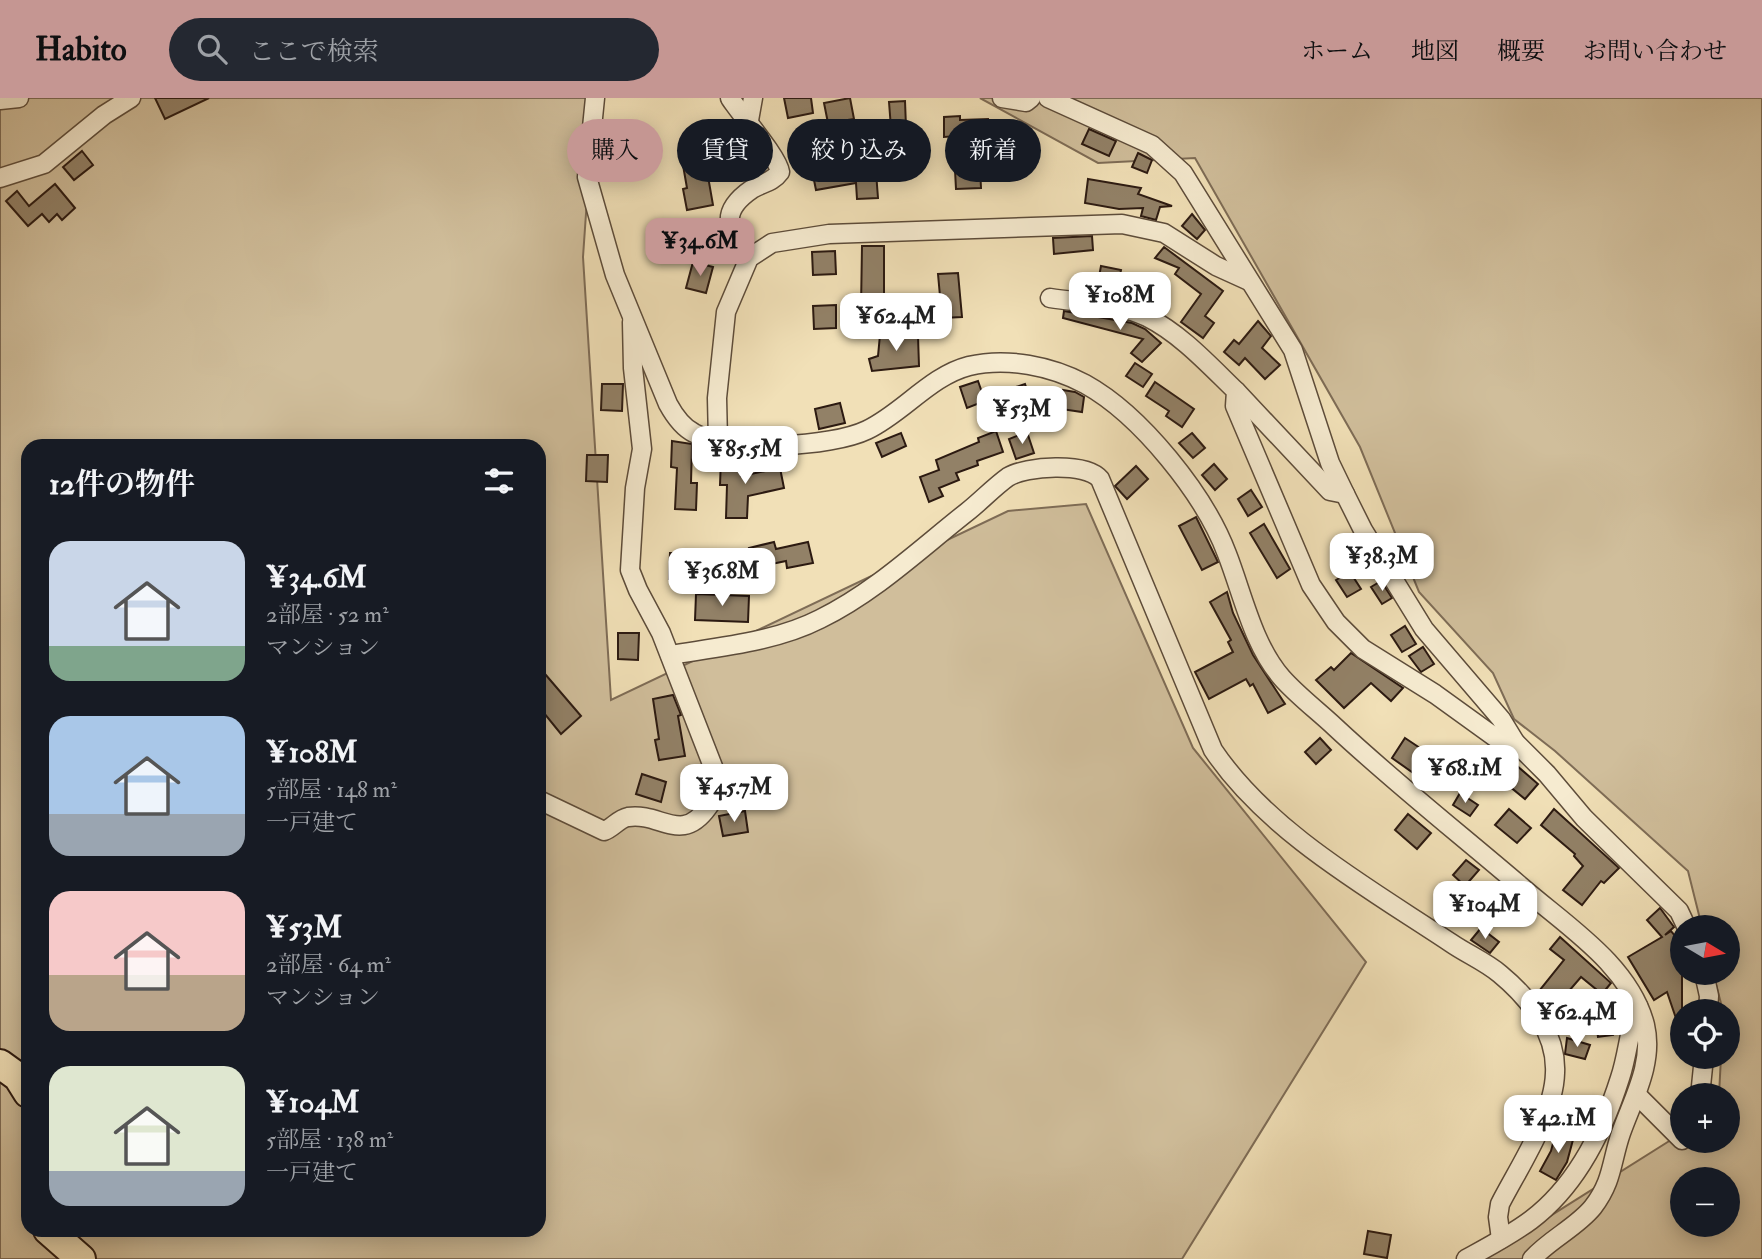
<!DOCTYPE html>
<html lang="ja">
<head>
<meta charset="utf-8">
<style>
	body { margin:0; font-family:"IM FELL Double Pica","Noto Serif JP",serif; background:#242831; color:#f1f3f6; height:100vh; display:flex; flex-direction:column; font-size:26px; white-space:nowrap }
	* { box-sizing:border-box; margin:0 }
	p { font-size:23px; color:#9ea1a6 }
	.icon { flex:none; width:38px; height:38px; fill:none; stroke:currentColor; stroke-width:2; stroke-linecap:round; stroke-linejoin:round }
	.map { position:relative; flex:1; overflow:hidden }
	.side { position:absolute; left:21px; top:341px; width:525px; height:798px; display:flex; flex-direction:column; background:#171b24; border-radius:21px; box-shadow:0 4px 18px #0003 }
	.side>* { flex:none }
	.guide { position:absolute; left:567px; top:21px; width:665px; height:63px; display:flex; gap:14px }
	.needle { width:46px; rotate:100deg }
	.fabs { position:absolute; left:1670px; top:817px; display:grid; gap:14px }
	.fabs a { display:grid; place-items:center; width:70px; height:70px; border-radius:50%; background:#171b24; box-shadow:0 4px 18px #0003; font-size:35px }
	.price { position:absolute; translate:-50% -60px; padding:0 16px; border-radius:14px; background:#fff; color:#222; font-size:23px; line-height:46px; filter:drop-shadow(0 2px 4px #0008) }
	.price::after { content:''; position:absolute; left:50%; top:42px; width:21px; height:16px; margin-left:-10px; background:inherit; clip-path:polygon(0 0,100% 0,50% 100%) }
	.price.current { background:#c59692; color:#111 }
	ul { padding:0; list-style:none }
	li { display:flex; align-items:center; gap:21px; height:175px; padding:0 28px }
	li span { display:grid; place-items:center; flex:none; width:196px; height:140px; border-radius:21px; color:#555 }
	li>.icon { margin-inline-start:auto }
	span .icon { width:84px; height:84px; fill:#fffc; stroke-width:1 }
	li b { font-size:30px }
	h2 { display:flex; justify-content:space-between; align-items:center; height:84px; padding:0 28px; font-size:30px }
	.chip { padding:0 24px; border-radius:32px; background:#171b24; box-shadow:0 4px 18px #0003; font-size:24px; line-height:63px }
	.chip.current { background:#c59692; color:#111 }
	header { display:flex; align-items:center; gap:42px; box-sizing:border-box; height:98px; padding:0 35px; background:#c59692; color:#111 }
	header strong { font-size:33px }
	nav { display:flex; gap:38px; margin-inline-start:auto; font-size:24px }
	.search { width:490px; height:63px; background:#242831; display:flex; align-items:center; gap:18px; box-sizing:border-box; padding:0 24px; border-radius:38px; color:#9ea1a6; font-size:26px }
	.map>svg:first-child { display:block }
	.green { fill:#d0be9b; stroke:#7e6c56; stroke-width:2; fill-rule:evenodd }
	.building { fill:#928167; stroke:#2c1a11; stroke-width:2 }
	.lines { fill:none; stroke-linecap:round; stroke-linejoin:round }
	.street-casing { stroke:#5d4c3a; stroke-width:21 }
	.primary-casing { stroke:#2c1a11; stroke-width:32 }
	.street { stroke:#f6ebd0; stroke-width:18 }
	.primary { stroke:#f1e0b7; stroke-width:28 }
</style>
</head>
<body>
<header>
<strong>Habito</strong>
<div class="search"><svg class="icon" aria-label="search" viewBox="0 0 24 24"><circle cx="10" cy="10" r="6"/><path d="M15 15l6 6"/></svg>ここで検索</div>
<nav><a>ホーム</a><a>地図</a><a>概要</a><a>お問い合わせ</a></nav>
</header>
<div class="map">
<svg width="1762" height="1161" viewBox="0 0 1762 1161">
	<rect width="100%" height="100%" fill="#f1e0b7"/>
	<filter id="stains"><feTurbulence type="fractalNoise" baseFrequency=".00286" numOctaves="4"/><feColorMatrix values="0 0 0 0 .2 0 0 0 0 .09 0 0 0 0 .02 0 0 0 .5 -.17"/></filter>
	<radialGradient id="worn" r=".72"><stop offset=".6" stop-color="#630" stop-opacity="0"/><stop offset="1" stop-color="#630" stop-opacity=".3"/></radialGradient>
	<g class="green">
		<path d="M0,0H594L583,159L611,602L1008,413L1086,406L1193,650L1366,864L1182,1161H0ZM28,348H539V1132H28Z"/>
		<path d="M980,0H1762V1161H1482L1682,1035V1043H1727V998L1719,997L1721,959H1727V914L1723,913L1713,875H1727V830L1702,829L1688,773L1555,653L1514,621L1493,575L1419,494L1360,349L1195,60L1098,65ZM1682,1082H1727V1127H1682Z"/>
	</g>
	<g class="building">
		<polygon points="155,0 209,0 165,21"/>
		<polygon points="784,0 811,0 813,15 788,20"/>
		<polygon points="850,0 854,21 828,25 824,5"/>
		<polygon points="905,3 906,29 891,30 889,4"/>
		<polygon points="960,18 960,22 988,21 989,41 972,42 972,37 944,39 944,19"/>
		<polygon points="1011,28 1012,48 996,49 995,29"/>
		<polygon points="1089,31 1116,43 1109,58 1082,46"/>
		<polygon points="706,45 710,66 706,67 713,107 687,112 683,91 687,90 680,50"/>
		<polygon points="82,53 93,67 74,82 63,69"/>
		<polygon points="1138,55 1152,62 1147,75 1132,69"/>
		<polygon points="838,67 840,76 876,74 878,100 857,101 856,85 816,92 812,72"/>
		<polygon points="980,70 981,90 956,91 955,72"/>
		<polygon points="1088,81 1141,90 1138,96 1172,108 1160,109 1156,122 1141,118 1143,110 1119,111 1085,105"/>
		<polygon points="55,86 75,110 62,122 57,116 49,124 42,116 28,128 6,103 17,93 29,108"/>
		<polygon points="1192,116 1205,132 1197,141 1182,128"/>
		<polygon points="1092,138 1093,152 1054,156 1053,140"/>
		<polygon points="862,148 884,148 884,209 861,210"/>
		<polygon points="1164,149 1223,193 1205,218 1214,225 1203,240 1181,224 1201,196 1175,176 1179,170 1155,160"/>
		<polygon points="835,153 836,176 813,177 812,154"/>
		<polygon points="693,164 713,169 706,195 686,190"/>
		<polygon points="1101,168 1121,172 1118,187 1098,184"/>
		<polygon points="958,175 962,219 942,220 938,176"/>
		<polygon points="836,207 836,230 814,231 813,208"/>
		<polygon points="1064,213 1132,225 1145,231 1161,245 1142,264 1131,255 1143,241 1063,220"/>
		<polygon points="1258,223 1271,238 1262,250 1280,267 1265,281 1245,260 1239,267 1224,254 1234,242 1239,246"/>
		<polygon points="880,237 918,238 919,268 872,273 869,261 878,258"/>
		<polygon points="1135,265 1152,276 1143,289 1126,278"/>
		<polygon points="978,283 985,303 967,310 960,289"/>
		<polygon points="1155,284 1194,311 1182,329 1166,318 1169,313 1146,298"/>
		<polygon points="602,286 623,286 622,313 601,312"/>
		<polygon points="1025,286 1032,306 1014,312 1007,292"/>
		<polygon points="1063,292 1075,294 1084,299 1082,314 1061,311"/>
		<polygon points="840,305 845,325 819,331 815,311"/>
		<polygon points="996,333 1003,354 977,363 978,367 956,375 959,382 939,390 943,398 929,404 920,379 939,372 936,362 979,344 978,340"/>
		<polygon points="1027,334 1034,355 1016,361 1009,341"/>
		<polygon points="901,335 906,348 882,359 876,345"/>
		<polygon points="1192,335 1205,350 1193,360 1179,345"/>
		<polygon points="672,343 692,346 691,385 697,385 696,412 675,411 677,370 671,369"/>
		<polygon points="587,357 608,357 607,384 586,383"/>
		<polygon points="721,360 742,361 741,378 780,370 784,390 748,398 747,420 726,420 727,387 720,387"/>
		<polygon points="1214,366 1227,381 1215,392 1202,377"/>
		<polygon points="1136,368 1148,381 1127,401 1115,388"/>
		<polygon points="1251,392 1262,409 1248,418 1238,401"/>
		<polygon points="1196,419 1218,464 1202,472 1179,428"/>
		<polygon points="1264,426 1290,471 1277,480 1250,435"/>
		<polygon points="1350,437 1361,454 1347,463 1336,446"/>
		<polygon points="774,444 776,451 808,444 813,465 787,470 786,463 753,470 749,450"/>
		<polygon points="670,455 690,455 689,482 669,481"/>
		<polygon points="1350,474 1361,491 1347,499 1336,482"/>
		<polygon points="1381,483 1392,500 1382,506 1371,489"/>
		<polygon points="1227,494 1233,515 1253,557 1285,606 1268,615 1253,586 1250,588 1246,581 1209,601 1195,574 1233,554 1228,544 1231,542 1210,504"/>
		<polygon points="696,496 749,498 748,524 695,522"/>
		<polygon points="1405,528 1416,546 1402,554 1391,537"/>
		<polygon points="618,535 639,535 638,562 618,561"/>
		<polygon points="1423,549 1434,566 1421,574 1409,558"/>
		<polygon points="1351,555 1403,590 1391,603 1371,585 1344,610 1316,582 1331,569 1334,572"/>
		<polygon points="539,569 581,618 561,636 539,609"/>
		<polygon points="673,597 681,617 678,618 685,658 659,662 655,642 659,641 653,601"/>
		<polygon points="1320,640 1331,652 1316,666 1305,654"/>
		<polygon points="1405,640 1435,660 1431,668 1458,677 1454,690 1419,679 1392,660"/>
		<polygon points="1516,667 1538,686 1525,701 1503,683"/>
		<polygon points="642,676 666,684 661,704 636,696"/>
		<polygon points="1460,695 1478,707 1470,718 1453,707"/>
		<polygon points="1509,711 1531,730 1517,745 1495,727"/>
		<polygon points="1554,711 1619,770 1604,785 1601,783 1582,807 1563,792 1583,768 1574,758 1575,756 1541,727"/>
		<polygon points="745,713 748,734 723,738 719,718"/>
		<polygon points="1408,716 1431,735 1417,751 1395,732"/>
		<polygon points="1466,762 1479,772 1465,788 1453,777"/>
		<polygon points="1660,810 1674,829 1665,837 1671,833 1682,846 1682,932 1680,932 1667,894 1654,902 1628,859 1662,839 1647,822"/>
		<polygon points="1481,830 1499,844 1490,855 1471,842"/>
		<polygon points="1560,839 1611,885 1602,896 1581,879 1557,907 1539,893 1564,862 1550,851"/>
		<polygon points="1610,914 1613,937 1598,939 1595,916"/>
		<polygon points="1567,940 1590,947 1585,961 1565,956"/>
		<polygon points="1576,1004 1594,1009 1589,1028 1571,1023"/>
		<polygon points="1556,1034 1574,1038 1567,1064 1556,1082 1540,1073 1551,1053"/>
		<polygon points="1368,1133 1391,1137 1387,1160 1364,1156"/>
	</g>
	<g class="lines">
		<defs>
			<g id="street">
				<path d="M595,0L587,79L615,177L668,306C674,317 682,329 694,335C729,355 832,349 867,332C903,315 930,278 969,268C1007,259 1051,268 1085,286C1141,317 1205,397 1227,456C1243,497 1253,547 1282,580C1298,598 1318,613 1335,629C1396,686 1461,737 1524,791C1568,829 1630,868 1645,927C1654,965 1633,1001 1621,1035C1611,1064 1613,1083 1593,1109C1577,1129 1550,1141 1532,1161"/>
				<path d="M730,0C741,17 778,59 780,74C773,84 762,85 752,91C717,115 729,132 749,160"/>
				<polyline points="1002,0 1026,4 1031,0"/>
				<polyline points="1048,0 1152,47 1183,75 1293,252 1330,365 1345,396 1363,432 1424,531 1501,621 1515,644 1547,676 1584,720 1679,813 1687,830"/>
				<polyline points="0,2 19,0"/>
				<polyline points="748,28 753,0"/>
				<polyline points="0,80 44,66 104,17 131,0"/>
				<path d="M1050,200C1082,205 1118,205 1147,219C1181,236 1209,267 1236,293L1235,308L1311,487L1336,524L1363,551L1435,596L1496,640L1515,644"/>
				<polyline points="1236,293 1330,393 1345,396"/>
				<polyline points="718,343 717,300 726,214 749,160 772,145 829,136 1122,126 1164,135 1216,168 1249,183"/>
				<path d="M670,557C719,549 775,544 820,521C875,494 920,451 967,414C981,403 994,389 1008,379C1026,368 1086,364 1100,381L1213,652C1268,734 1370,791 1451,845C1467,856 1486,864 1500,876C1529,900 1557,935 1555,975C1554,1017 1519,1069 1500,1106L1498,1119L1501,1141"/>
				<path d="M539,702L604,733C613,730 618,721 628,719C661,714 681,747 708,709C714,700 719,695 719,684L661,535L638,492L630,472L635,390L642,351L633,270L632,224"/>
				<polyline points="1704,875 1709,898 1708,914"/>
				<polyline points="1637,997 1682,1042"/>
				<polyline points="1700,998 1704,959"/>
				<path d="M1466,1161C1488,1149 1511,1137 1531,1122C1576,1088 1603,1034 1620,980C1628,956 1629,931 1638,908"/>
			</g>
			<g id="primary">
				<polyline points="0,966 18,979 28,995"/>
				<polyline points="48,1132 81,1161"/>
			</g>
		</defs>
		<use href="#street" class="street-casing"/>
		<use href="#primary" class="primary-casing"/>
		<use href="#street" class="street"/>
		<use href="#primary" class="primary"/>
	</g>
	<rect width="100%" height="100%" filter="url(#stains)"/>
	<rect width="100%" height="100%" fill="url(#worn)"/>
</svg>
<div class="fabs">
<a><svg class="needle" viewBox="-14 -14 28 28"><path d="M0-13l5 13h-10z" fill="#e53935"/><path d="M0 13l5-13h-10z" fill="#9ea1a6"/></svg></a>
<a><svg class="icon" aria-label="locate" viewBox="0 0 24 24"><circle cx="12" cy="12" r="6"/><path d="M12 2v4M12 18v4M2 12h4M18 12h4"/></svg></a>
<a>+</a>
<a>−</a>
</div>
<b class="price current" style="left:700px;top:180px">¥34.6M</b>
<b class="price" style="left:1120px;top:234px">¥108M</b>
<b class="price" style="left:896px;top:255px">¥62.4M</b>
<b class="price" style="left:1022px;top:348px">¥53M</b>
<b class="price" style="left:745px;top:388px">¥85.5M</b>
<b class="price" style="left:1382px;top:495px">¥38.3M</b>
<b class="price" style="left:722px;top:510px">¥36.8M</b>
<b class="price" style="left:1465px;top:707px">¥68.1M</b>
<b class="price" style="left:734px;top:726px">¥45.7M</b>
<b class="price" style="left:1485px;top:843px">¥104M</b>
<b class="price" style="left:1577px;top:951px">¥62.4M</b>
<b class="price" style="left:1558px;top:1057px">¥42.1M</b>
<div class="guide">
<a class="chip current">購入</a>
<a class="chip">賃貸</a>
<a class="chip">絞り込み</a>
<a class="chip">新着</a>
</div>
<section class="side">
<h2>12件の物件<svg class="icon" aria-label="filters" viewBox="0 0 24 24"><path d="M4 7h16M4 17h16"/><circle cx="9" cy="7" r="2"/><circle cx="15" cy="17" r="2"/></svg></h2>
<ul>
<li><span style="background:linear-gradient(#c9d6e8 75%,#7fa58c 0)"><svg class="icon" aria-label="home" viewBox="0 0 24 24"><path d="M3 11l9-7 9 7M6 9v11h12V9"/></svg></span><div><b>¥34.6M</b><p>2部屋 · 52 m²</p><p>マンション</p></div></li>
<li><span style="background:linear-gradient(#a9c7e8 70%,#9aa5b1 0)"><svg class="icon" aria-label="home" viewBox="0 0 24 24"><path d="M3 11l9-7 9 7M6 9v11h12V9"/></svg></span><div><b>¥108M</b><p>5部屋 · 148 m²</p><p>一戸建て</p></div></li>
<li><span style="background:linear-gradient(#f6c9c9 60%,#b9a48a 0)"><svg class="icon" aria-label="home" viewBox="0 0 24 24"><path d="M3 11l9-7 9 7M6 9v11h12V9"/></svg></span><div><b>¥53M</b><p>2部屋 · 64 m²</p><p>マンション</p></div></li>
<li><span style="background:linear-gradient(#dfe7d0 75%,#9aa5b1 0)"><svg class="icon" aria-label="home" viewBox="0 0 24 24"><path d="M3 11l9-7 9 7M6 9v11h12V9"/></svg></span><div><b>¥104M</b><p>5部屋 · 138 m²</p><p>一戸建て</p></div></li>
</ul>
</section>
</div>
</body>
</html>
